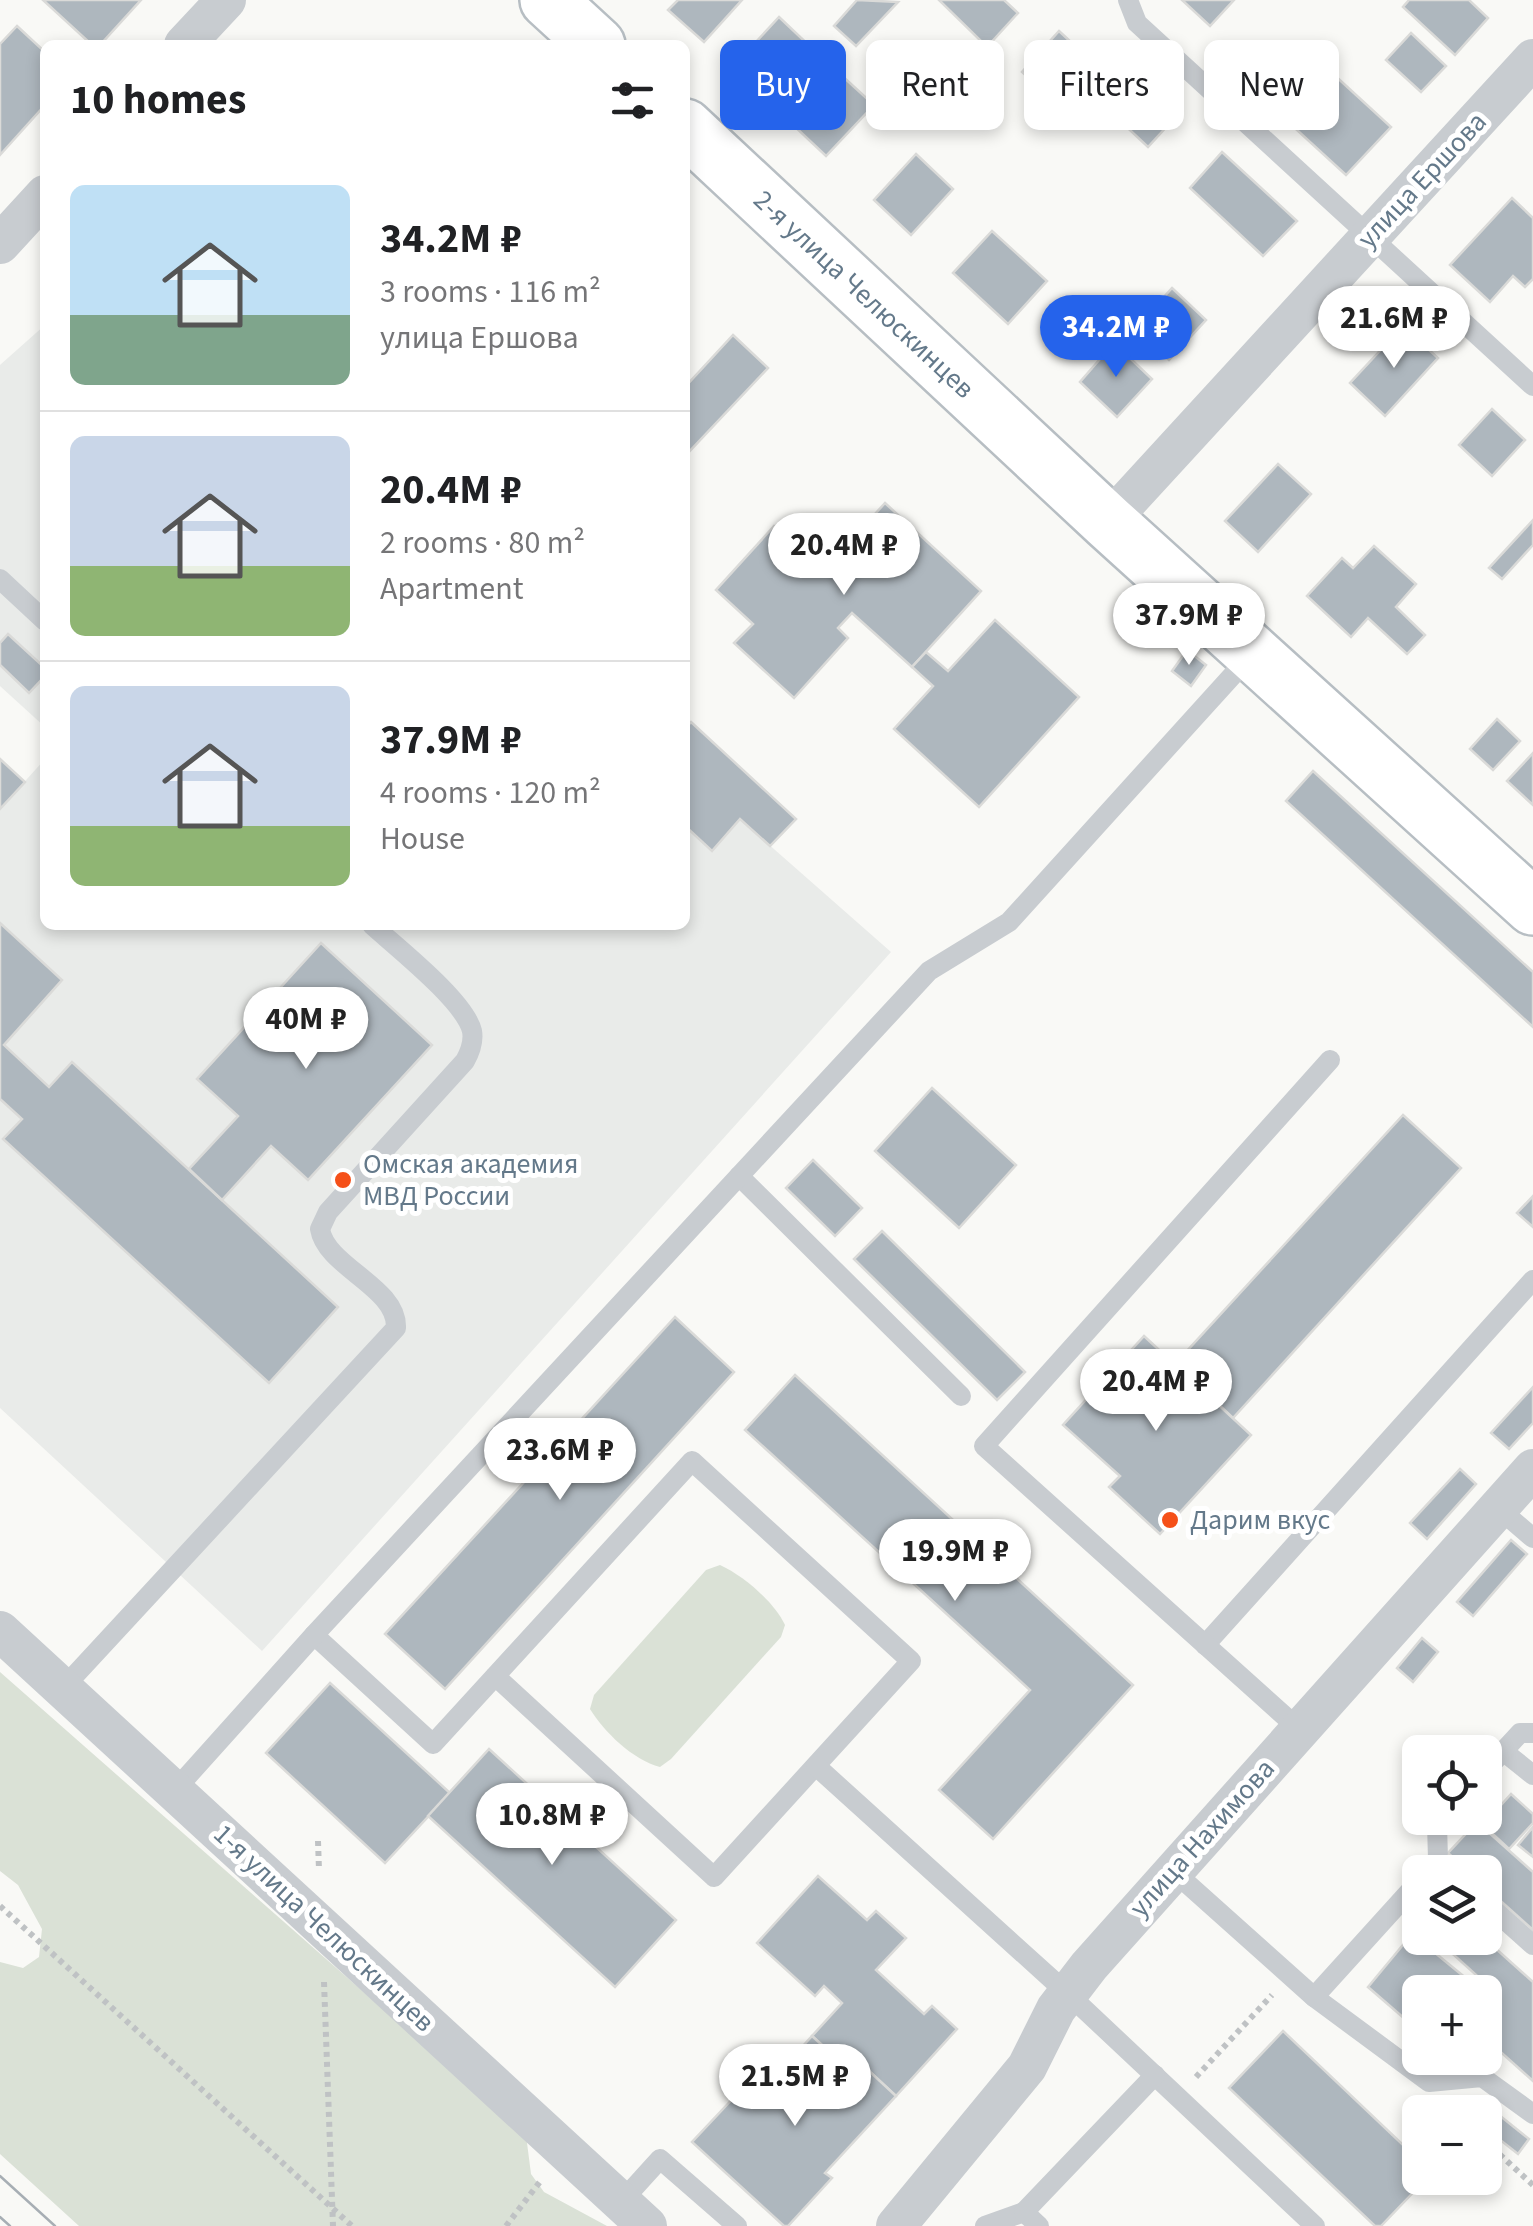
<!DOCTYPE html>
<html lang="en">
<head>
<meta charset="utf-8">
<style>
	body { margin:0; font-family:"Source Sans 3",sans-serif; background:#f6f6f6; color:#202124; height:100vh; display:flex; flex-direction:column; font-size:38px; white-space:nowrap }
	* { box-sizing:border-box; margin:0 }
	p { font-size:32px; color:#757577 }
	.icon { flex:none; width:55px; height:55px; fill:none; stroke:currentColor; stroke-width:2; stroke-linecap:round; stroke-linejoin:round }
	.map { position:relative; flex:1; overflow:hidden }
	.side { position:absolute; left:40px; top:40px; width:650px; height:890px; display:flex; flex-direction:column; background:#fff; border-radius:15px; box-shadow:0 5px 15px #0003 }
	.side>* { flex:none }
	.banner { position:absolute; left:720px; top:40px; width:662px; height:90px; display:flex; gap:20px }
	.controls { position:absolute; left:1402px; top:1735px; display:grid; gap:20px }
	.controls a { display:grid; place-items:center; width:100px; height:100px; border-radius:15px; background:#fff; box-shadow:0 5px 15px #0003; font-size:50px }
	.price { position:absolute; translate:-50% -85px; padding:0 22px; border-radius:35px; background:#fff; color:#222; font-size:32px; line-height:65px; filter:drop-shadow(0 2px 5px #0008) }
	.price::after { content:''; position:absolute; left:50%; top:60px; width:30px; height:22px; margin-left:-15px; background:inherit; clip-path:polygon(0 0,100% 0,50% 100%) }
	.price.selected { background:#2563eb; color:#fff }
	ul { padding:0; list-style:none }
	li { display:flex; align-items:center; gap:30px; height:250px; padding:0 30px }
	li+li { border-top:2px solid #e0e0e0 }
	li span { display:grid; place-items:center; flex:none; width:280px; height:200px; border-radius:15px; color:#555 }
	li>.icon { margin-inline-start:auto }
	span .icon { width:120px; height:120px; fill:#fffc; stroke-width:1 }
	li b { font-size:42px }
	h2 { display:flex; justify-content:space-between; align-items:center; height:120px; padding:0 30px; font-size:42px }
	.pill { padding:0 35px; border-radius:15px; background:#fff; box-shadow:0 5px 15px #0003; font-size:35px; line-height:90px }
	.pill.selected { background:#2563eb; color:#fff }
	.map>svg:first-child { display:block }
	.built { fill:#e9ebe9 }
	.green { fill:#dae1d6 }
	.building { fill:#aeb7be; stroke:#dadad8; stroke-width:2.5 }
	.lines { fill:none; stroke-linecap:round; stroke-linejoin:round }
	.secondary-casing { stroke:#b7bec3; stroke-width:60 }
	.path { stroke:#bfc2c4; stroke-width:6; stroke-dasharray:5 5; stroke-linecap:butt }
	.lane { stroke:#c8ccd0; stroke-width:20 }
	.street { stroke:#c8ccd0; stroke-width:40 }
	.secondary { stroke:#fff; stroke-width:55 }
	.tram { stroke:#a7aeb4; stroke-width:2.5 }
	.poi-dot { fill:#f55019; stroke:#fff; stroke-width:4 }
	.labels { text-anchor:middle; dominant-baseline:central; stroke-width:10; stroke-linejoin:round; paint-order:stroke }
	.street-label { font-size:28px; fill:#64798a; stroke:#fff }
	.poi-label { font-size:28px; fill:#64798a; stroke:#fff; text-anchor:start }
</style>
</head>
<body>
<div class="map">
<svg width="1533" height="2226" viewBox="0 0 1533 2226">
	<rect width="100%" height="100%" fill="#f9f9f6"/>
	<g class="built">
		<polygon points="45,325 45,727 0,686 0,365"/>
		<polygon points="45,759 45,925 685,925 685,826 712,850 740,819 891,952 262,1651 0,1408 0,809"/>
	</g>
	<g class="green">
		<path d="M720,1565C744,1576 774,1602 785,1625L781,1637L671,1759L660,1767C633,1760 604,1732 590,1709L594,1695L706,1570Z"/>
		<polygon points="0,1672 526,2135 531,2174 544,2192 607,2226 79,2226 0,2154 0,1962 23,1968 39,1957 42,1929 18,1885 0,1871"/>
	</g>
	<g class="building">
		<polygon points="43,0 141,0 100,45 92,45"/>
		<polygon points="678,0 742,0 704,42 668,10"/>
		<polygon points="857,0 898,2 856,46 834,26"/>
		<polygon points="939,0 1004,0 1018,13 987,47"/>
		<polygon points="1182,0 1234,0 1210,26"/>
		<polygon points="1409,0 1469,0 1488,18 1455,55 1403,7"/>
		<polygon points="779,17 815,51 767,102 731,69"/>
		<polygon points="17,26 45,52 45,105 0,155 0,44"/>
		<polygon points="1059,31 1085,55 1047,95 1022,72"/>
		<polygon points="1411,33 1446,66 1421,92 1386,60"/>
		<polygon points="1134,70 1180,112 1148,147 1102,104"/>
		<polygon points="1331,72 1391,127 1346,175 1286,120"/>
		<polygon points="839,73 874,105 826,156 792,124"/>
		<polygon points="1222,152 1297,221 1263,256 1190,188"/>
		<polygon points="916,154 953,189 911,235 874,200"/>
		<polygon points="1512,198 1533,218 1533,279 1525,287 1513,276 1490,302 1450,265"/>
		<polygon points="992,231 1047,281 1008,324 953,273"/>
		<polygon points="1172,288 1206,320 1169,360 1135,329"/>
		<polygon points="1403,326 1438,358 1385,416 1350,383"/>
		<polygon points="733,335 768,368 685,456 685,387"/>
		<polygon points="1114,343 1152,379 1117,417 1080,382"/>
		<polygon points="1492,409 1525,440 1492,476 1459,445"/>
		<polygon points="1278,464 1311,494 1258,552 1225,521"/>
		<polygon points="885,503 981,591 912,667 852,613 838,628 848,638 794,698 734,643 753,624 716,590 774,526 823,571"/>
		<polygon points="1533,520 1533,545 1502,579 1489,568"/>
		<polygon points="1374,546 1416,584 1396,607 1425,635 1407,654 1368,618 1351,637 1307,596 1342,558 1353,568"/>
		<polygon points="995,620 1079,697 979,807 894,729 933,686 912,667 926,652 948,671"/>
		<polygon points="8,634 45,668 45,676 29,693 0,665 0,643"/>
		<polygon points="1187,650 1206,665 1191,686 1172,671"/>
		<polygon points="1497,719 1520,741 1493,770 1470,749"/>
		<polygon points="691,722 796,819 770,846 740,819 712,851 685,826 685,728"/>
		<polygon points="1533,753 1533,805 1507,781"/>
		<polygon points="0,759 25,782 0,809"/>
		<polygon points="1313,771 1533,972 1533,1027 1286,801"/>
		<polygon points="0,923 62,980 4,1045 49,1087 72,1062 338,1307 269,1383 3,1139 22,1119 0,1099"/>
		<polygon points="321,943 432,1045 308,1180 271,1146 222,1200 189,1169 238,1116 197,1079"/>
		<polygon points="932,1088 1016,1165 959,1228 875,1151"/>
		<polygon points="1403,1115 1461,1168 1233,1418 1175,1364"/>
		<polygon points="813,1160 862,1208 835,1236 786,1188"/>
		<polygon points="1533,1196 1533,1227 1517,1213"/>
		<polygon points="882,1231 1025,1372 997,1400 854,1259"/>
		<polygon points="675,1317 734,1372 445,1689 385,1634"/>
		<polygon points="1144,1336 1251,1435 1160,1534 1109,1487 1120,1476 1063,1425"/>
		<polygon points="795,1375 1133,1685 993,1839 939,1790 1030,1690 745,1430"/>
		<polygon points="1533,1387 1533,1423 1509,1449 1491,1433"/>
		<polygon points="1460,1469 1476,1484 1427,1539 1410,1523"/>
		<polygon points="1511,1540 1527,1554 1473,1616 1457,1602"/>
		<polygon points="1422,1638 1438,1652 1413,1682 1397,1668"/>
		<polygon points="330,1683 450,1793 385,1863 266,1753"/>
		<polygon points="489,1749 676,1920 615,1987 428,1816"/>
		<polygon points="1511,1794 1533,1814 1533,1823 1509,1849 1483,1825"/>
		<polygon points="1477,1822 1533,1872 1533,1930 1485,1887 1485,1872 1469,1872 1448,1853"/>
		<polygon points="1533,1827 1533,1857 1518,1845"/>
		<polygon points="818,1876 867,1920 876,1911 906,1938 876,1970 924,2014 932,2006 957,2029 896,2096 853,2056 845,2066 812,2036 842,2003 824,1986 815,1996 757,1943"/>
		<polygon points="1412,1934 1473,1984 1466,1992 1420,1992 1420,2032 1368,1987"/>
		<polygon points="1435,1938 1484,1938 1533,1982 1533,2081 1485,2038 1485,2001 1494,1991"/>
		<polygon points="1283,2031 1420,2161 1420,2178 1427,2178 1381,2226 1375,2226 1229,2088"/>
		<polygon points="812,2036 845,2066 853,2056 896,2096 825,2173 832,2178 788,2226 784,2226 692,2142 739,2092 751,2103"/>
		<polygon points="1484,2103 1529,2139 1518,2154 1485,2128 1485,2112 1476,2112"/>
	</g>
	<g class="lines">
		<defs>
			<g id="secondary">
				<polyline points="548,0 597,45"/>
				<path id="s1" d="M685,127L1108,522L1533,907"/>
			</g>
		</defs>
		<use href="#secondary" class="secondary-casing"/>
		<g class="path">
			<polyline points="318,1841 319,1870"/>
			<polyline points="0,1906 352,2226"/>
			<polyline points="324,1982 333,2226"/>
			<polyline points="1196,2077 1272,1995"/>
			<polyline points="1485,2141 1533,2185"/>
			<polyline points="506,2226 542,2179"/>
		</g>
		<g class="lane">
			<polyline points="1128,0 1137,23 1533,386"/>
			<polyline points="0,579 45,621"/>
			<polyline points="739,1176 961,1396"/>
			<polyline points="1498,1508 1533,1538"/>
			<polyline points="314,1635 433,1744 692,1461 911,1661 714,1877 495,1676"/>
			<polyline points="1205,1645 1533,1280"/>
			<path d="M63,1688L396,1328C398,1287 326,1267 320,1229L328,1212L465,1061C470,1052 474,1042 472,1031C465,1001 396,947 372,925"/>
			<polyline points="1299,1729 984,1446 1330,1060"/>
			<polyline points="1503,1751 1533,1775"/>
			<polyline points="816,1766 1067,1993 1315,2226"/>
			<polyline points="1485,1771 1520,1733 1533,1733"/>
			<polyline points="175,1790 314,1635 929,971 1009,922 1251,655"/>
			<polyline points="1172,1870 1314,1997 1420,1880"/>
			<polyline points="1426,1872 1438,1859 1437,1824 1443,1818"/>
			<polyline points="1485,1902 1533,1945"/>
			<polyline points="1314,1997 1429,2082 1482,2077 1533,2114"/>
			<polyline points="621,2202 660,2159 737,2226"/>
			<polyline points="985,2226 1024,2212"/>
			<polyline points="1039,2226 1024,2212 1155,2075"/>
		</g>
		<g class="street">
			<polyline points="184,45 226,0"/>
			<polyline points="0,244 45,195"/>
			<polyline points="1108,522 1533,59"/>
			<polyline points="0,1631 647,2226"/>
			<polyline points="896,2226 1027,2067 1056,2009 1089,1966 1533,1469"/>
		</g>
		<use href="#secondary" class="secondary"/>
		<g class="tram">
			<polyline points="0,2176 55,2226"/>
			<polyline points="0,2217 10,2226"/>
		</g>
	</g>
	<g class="poi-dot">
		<circle cx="343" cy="1180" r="10"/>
		<circle cx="1170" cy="1520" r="10"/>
	</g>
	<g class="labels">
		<g class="street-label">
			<text transform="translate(1422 180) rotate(-47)">улица Ершова</text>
			<text stroke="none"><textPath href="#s1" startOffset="245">2-я улица Челюскинцев</textPath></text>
			<text transform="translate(1202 1838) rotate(-48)">улица Нахимова</text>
			<text transform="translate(324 1928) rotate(43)">1-я улица Челюскинцев</text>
		</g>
		<g class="poi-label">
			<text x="363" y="1164">Омская академия<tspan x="363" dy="32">МВД России</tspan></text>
			<text x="1190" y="1520">Дарим вкус</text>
		</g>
	</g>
</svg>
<div class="controls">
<a><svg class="icon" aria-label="locate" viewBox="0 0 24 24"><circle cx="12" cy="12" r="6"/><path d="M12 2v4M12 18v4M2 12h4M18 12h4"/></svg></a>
<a><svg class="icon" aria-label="layers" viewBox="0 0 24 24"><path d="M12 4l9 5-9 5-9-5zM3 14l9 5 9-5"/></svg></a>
<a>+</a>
<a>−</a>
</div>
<b class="price" style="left:1394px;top:371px">21.6M ₽</b>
<b class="price selected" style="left:1116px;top:380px">34.2M ₽</b>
<b class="price" style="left:844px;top:598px">20.4M ₽</b>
<b class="price" style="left:1189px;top:668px">37.9M ₽</b>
<b class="price" style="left:306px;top:1072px">40M ₽</b>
<b class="price" style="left:1156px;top:1434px">20.4M ₽</b>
<b class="price" style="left:560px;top:1503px">23.6M ₽</b>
<b class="price" style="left:955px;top:1604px">19.9M ₽</b>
<b class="price" style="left:552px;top:1868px">10.8M ₽</b>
<b class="price" style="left:795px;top:2129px">21.5M ₽</b>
<div class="banner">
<a class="pill selected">Buy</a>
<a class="pill">Rent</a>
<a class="pill">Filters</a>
<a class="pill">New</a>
</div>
<section class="side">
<h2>10 homes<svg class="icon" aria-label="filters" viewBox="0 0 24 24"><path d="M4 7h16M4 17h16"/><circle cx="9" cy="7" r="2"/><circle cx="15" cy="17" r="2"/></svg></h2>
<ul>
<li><span style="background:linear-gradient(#bfe0f5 65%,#7fa58c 0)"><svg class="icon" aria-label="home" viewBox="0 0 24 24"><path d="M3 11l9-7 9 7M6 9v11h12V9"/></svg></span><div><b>34.2M ₽</b><p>3 rooms · 116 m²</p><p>улица Ершова</p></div></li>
<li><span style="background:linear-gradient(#c9d6e8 65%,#8fb573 0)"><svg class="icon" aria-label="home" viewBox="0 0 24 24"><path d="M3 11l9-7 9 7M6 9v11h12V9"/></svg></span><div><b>20.4M ₽</b><p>2 rooms · 80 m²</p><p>Apartment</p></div></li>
<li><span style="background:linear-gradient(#c9d6e8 70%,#8fb573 0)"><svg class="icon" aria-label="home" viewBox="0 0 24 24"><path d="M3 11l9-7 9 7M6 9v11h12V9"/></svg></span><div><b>37.9M ₽</b><p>4 rooms · 120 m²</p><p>House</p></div></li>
</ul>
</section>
</div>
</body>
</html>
